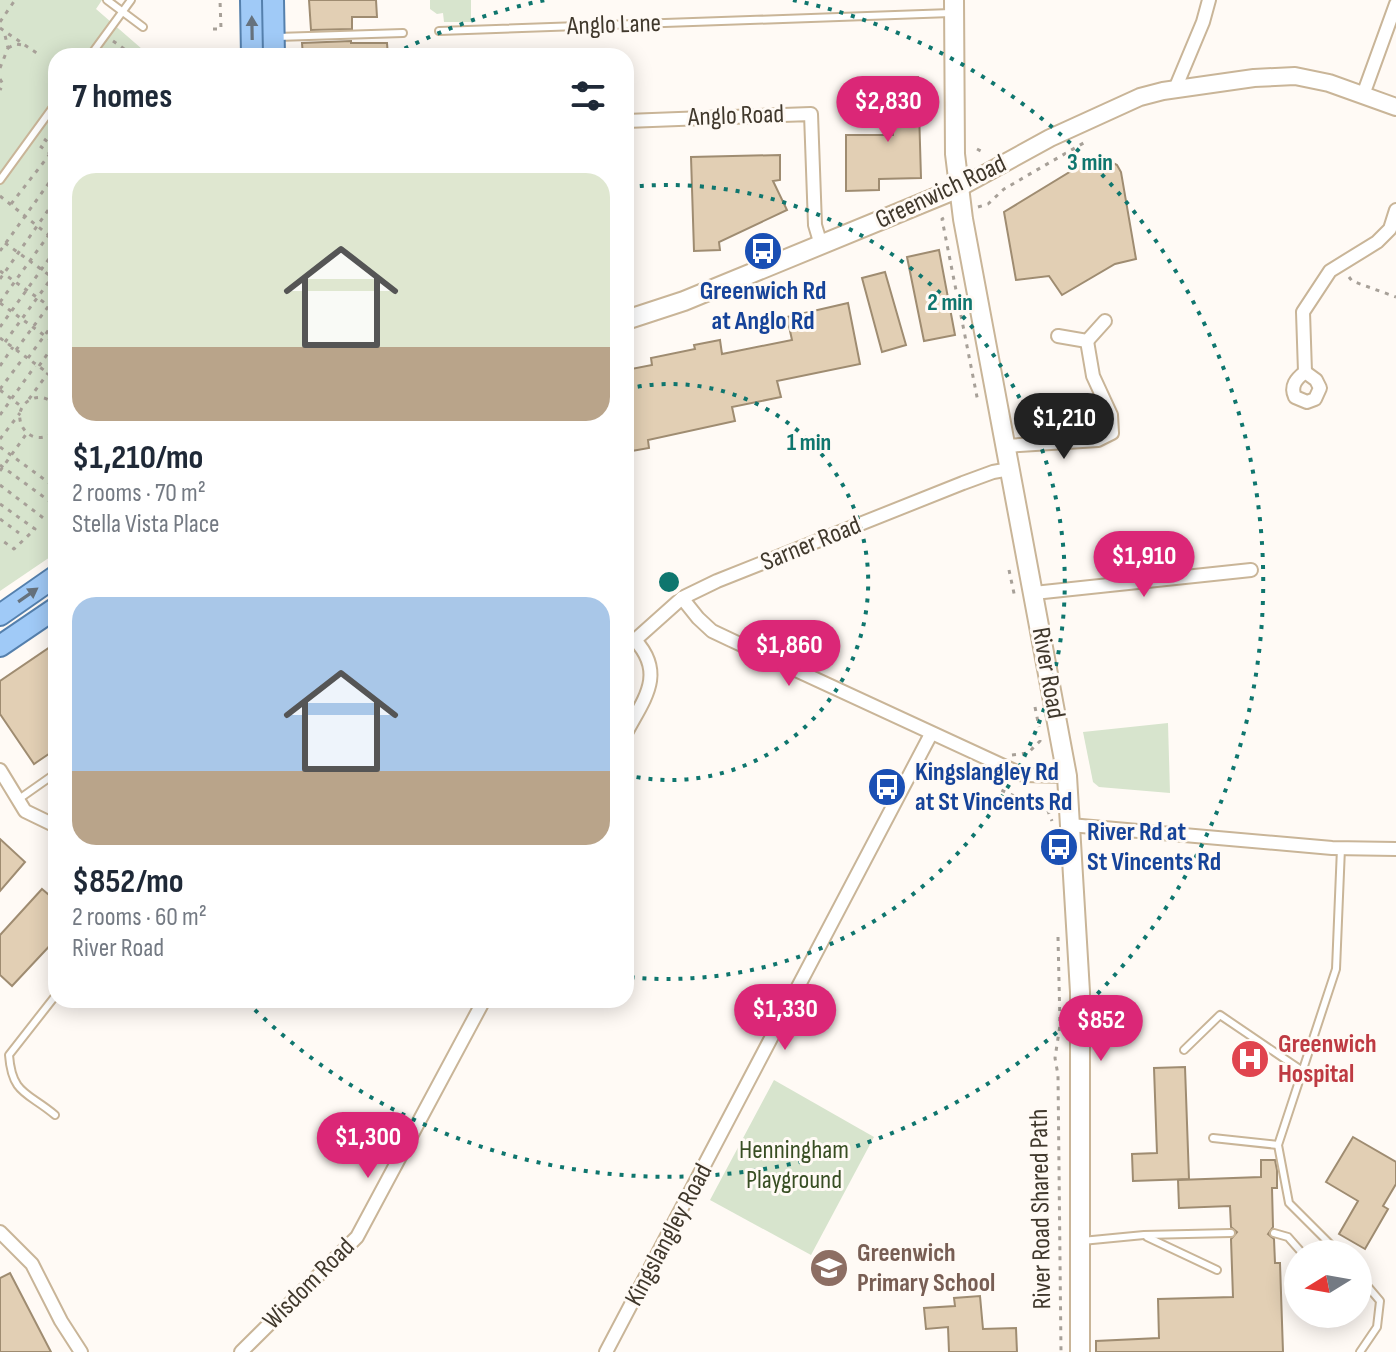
<!DOCTYPE html>
<html lang="en">
<head>
<meta charset="utf-8">
<style>
	body { margin:0; font-family:"Sofia Sans Condensed",sans-serif; background:#f2f2f3; color:#1f2937; height:100vh; display:flex; flex-direction:column; font-size:30px; white-space:nowrap }
	* { box-sizing:border-box; margin:0 }
	p { font-size:26px; color:#747a83 }
	.icon { flex:none; width:44px; height:44px; fill:none; stroke:currentColor; stroke-width:2; stroke-linecap:round; stroke-linejoin:round }
	.map { position:relative; flex:1; overflow:hidden }
	.drawer { position:absolute; left:48px; top:48px; width:586px; height:960px; display:flex; flex-direction:column; background:#fff; border-radius:24px; box-shadow:0 4px 20px #0003 }
	.drawer>* { flex:none }
	.needle { width:52px; rotate:259deg }
	.controls { position:absolute; left:1284px; top:1240px; display:grid; gap:16px }
	.controls a { display:grid; place-items:center; width:88px; height:88px; border-radius:50%; background:#fff; box-shadow:0 4px 20px #0003; font-size:40px }
	.price { position:absolute; translate:-50% -68px; padding:0 18px; border-radius:28px; background:#db2777; color:#fff; font-size:26px; line-height:52px; filter:drop-shadow(0 2px 4px #0008) }
	.price::after { content:''; position:absolute; left:50%; top:48px; width:24px; height:18px; margin-left:-12px; background:inherit; clip-path:polygon(0 0,100% 0,50% 100%) }
	.price.selected { background:#222; color:#fff }
	ul { padding:0; list-style:none }
	li { display:grid; align-content:center; gap:16px; height:424px; padding:0 24px }
	li span { display:grid; place-items:center; height:248px; border-radius:24px; color:#555 }
	li>.icon { margin-inline-start:auto }
	span .icon { width:144px; height:144px; fill:#fffc; stroke-width:1 }
	li b { font-size:34px }
	h2 { display:flex; justify-content:space-between; align-items:center; height:96px; padding:0 24px; font-size:34px }
	.map>svg:first-child { display:block }
	.green { fill:#d7e4cd }
	.building { fill:#e2cfb4; stroke:#9f8c71; stroke-width:2 }
	.lines { fill:none; stroke-linecap:round; stroke-linejoin:round }
	.service-casing { stroke:#c9b598; stroke-width:10 }
	.minor-casing { stroke:#c9b598; stroke-width:16 }
	.tertiary-casing { stroke:#c9b598; stroke-width:20 }
	.secondary-casing { stroke:#c9b598; stroke-width:22 }
	.primary-casing { stroke:#5580ad; stroke-width:24 }
	.path { stroke:#a7a098; stroke-width:3; stroke-dasharray:4 6; stroke-linecap:butt }
	.service { stroke:#fff; stroke-width:6 }
	.minor { stroke:#fff; stroke-width:12 }
	.tertiary { stroke:#fff; stroke-width:16 }
	.secondary { stroke:#fff; stroke-width:18 }
	.primary { stroke:#a0caf7; stroke-width:20 }
	.oneway { fill:#66727d }
	.ring { fill:none; stroke:#0f766e; stroke-width:4; stroke-dasharray:4 8 }
	.labels { text-anchor:middle; dominant-baseline:central; stroke-width:6; stroke-linejoin:round; paint-order:stroke }
	.street-label { font-size:26px; fill:#40382c; stroke:#fffaf5 }
	.transit-label { font-size:26px; font-weight:bold; fill:#164399; stroke:#fffaf5; text-anchor:start }
	.health-label { font-size:26px; font-weight:bold; fill:#be3a42; stroke:#fffaf5; text-anchor:start }
	.park-label { font-size:26px; fill:#384e23; stroke:#fffaf5 }
	.education-label { font-size:26px; font-weight:bold; fill:#785e54; stroke:#fffaf5; text-anchor:start }
	.centre { fill:#0f766e; stroke:#fffaf5; stroke-width:4 }
	.ring-label { font-size:24px; text-anchor:middle; font-weight:bold; fill:#0f766e; stroke:#fffaf5; stroke-width:6; stroke-linejoin:round; paint-order:stroke }
</style>
</head>
<body>
<div class="map">
<svg width="1396" height="1352" viewBox="0 0 1396 1352">
	<rect width="100%" height="100%" fill="#fffaf5"/>
	<g class="green">
		<polygon points="0,0 102,0 96,9 150,56 56,56 56,553 0,591"/>
		<polygon points="430,0 471,0 471,22 444,22 443,13 437,14 430,9"/>
		<polygon points="1168,723 1170,793 1099,787 1093,782 1083,732"/>
		<polygon points="774,1080 874,1137 811,1255 710,1200"/>
	</g>
	<g class="building">
		<polygon points="309,0 376,0 377,17 352,17 352,29 311,30"/>
		<polygon points="351,41 351,43 387,43 388,56 303,56 302,43"/>
		<polygon points="918,77 921,178 879,179 879,190 846,191 846,135 893,135 891,78"/>
		<polygon points="780,155 780,180 773,181 787,210 719,242 720,250 694,251 691,157"/>
		<polygon points="1104,158 1117,165 1121,172 1136,259 1115,264 1062,295 1049,276 1016,280 1004,212 1091,159"/>
		<polygon points="939,250 955,335 924,341 907,257"/>
		<polygon points="885,272 906,345 882,352 862,278"/>
		<polygon points="848,303 860,364 777,381 781,397 732,407 735,421 648,440 649,448 626,452 626,370 652,365 651,358 695,349 694,345 720,340 722,354 792,340 787,317"/>
		<polygon points="56,643 56,749 34,764 0,714 0,681"/>
		<polygon points="0,839 25,862 0,891"/>
		<polygon points="42,889 56,901 56,939 12,986 0,975 0,935"/>
		<polygon points="1185,1067 1189,1179 1133,1181 1132,1154 1157,1153 1154,1068"/>
		<polygon points="1353,1137 1396,1162 1396,1184 1383,1206 1388,1209 1365,1249 1339,1234 1358,1201 1326,1182"/>
		<polygon points="1261,1160 1275,1160 1277,1170 1277,1188 1272,1188 1273,1227 1268,1234 1274,1239 1275,1263 1280,1263 1283,1352 1096,1352 1096,1341 1159,1338 1158,1299 1233,1297 1231,1239 1237,1232 1231,1227 1230,1206 1179,1208 1178,1180 1261,1177"/>
		<polygon points="10,1273 51,1352 0,1352 0,1278"/>
		<polygon points="980,1296 983,1329 1016,1328 1017,1352 949,1352 948,1327 926,1329 924,1308 955,1306 954,1298"/>
	</g>
	<g class="lines">
		<defs>
			<g id="service">
				<polyline points="107,0 143,27"/>
				<polyline points="439,31 951,13"/>
				<polyline points="277,37 403,33"/>
				<polyline points="90,56 131,0"/>
				<polyline points="0,180 56,103"/>
				<polyline points="19,799 56,773"/>
				<polyline points="1184,1050 1220,1015 1304,1072"/>
				<path d="M55,1115C28,1092 12,1095 9,1055L56,995"/>
				<polyline points="1213,1138 1278,1145"/>
				<polyline points="1274,1233 1288,1237 1303,1254"/>
				<polyline points="1147,1237 1217,1270"/>
				<polyline points="1082,1241 1144,1235 1231,1233"/>
				<polyline points="1340,1254 1289,1203 1278,1145 1336,969 1341,848"/>
				<polyline points="1358,1275 1380,1301 1377,1327 1360,1352"/>
			</g>
			<g id="minor">
				<polyline points="1175,89 1203,22 1209,0"/>
				<polyline points="1363,95 1396,4"/>
				<polyline points="626,121 811,114 815,225 821,245"/>
				<polyline points="1058,336 1087,341 1105,321"/>
				<polyline points="1305,372 1303,312 1330,271 1377,242 1390,229 1396,210"/>
				<path d="M1305,372L1316,380L1320,388L1315,399L1307,402L1295,397C1290,386 1296,379 1305,372Z"/>
				<polyline points="1006,446 1098,440 1112,433 1111,415 1093,376 1087,341"/>
				<polyline points="1034,593 1251,570"/>
				<polyline points="682,598 698,618 712,631 731,640 1023,775 1067,776"/>
				<polyline points="626,635 635,640 682,598 717,581 963,483 993,472 1010,469"/>
				<path d="M626,733C644,699 666,674 635,640"/>
				<polyline points="0,770 25,811 56,826"/>
				<polyline points="1070,825 1332,848 1396,849"/>
				<polyline points="0,1232 32,1264 61,1321 81,1352"/>
				<polyline points="241,1352 357,1237 484,1000"/>
				<polyline points="606,1352 931,734"/>
			</g>
			<polyline id="tertiary" points="959,188 1050,138 1140,97 1163,91 1254,78 1295,76 1329,83 1396,107"/>
			<g id="secondary">
				<polyline points="954,0 955,154 963,219 1067,776 1080,992 1080,1352"/>
				<polyline points="626,320 684,301 959,188"/>
			</g>
			<g id="primary">
				<polyline points="251,0 252,56"/>
				<polyline points="273,0 274,56"/>
				<polyline points="0,615 56,576"/>
				<polyline points="0,646 56,608"/>
			</g>
		</defs>
		<use href="#service" class="service-casing"/>
		<use href="#minor" class="minor-casing"/>
		<use href="#tertiary" class="tertiary-casing"/>
		<use href="#secondary" class="secondary-casing"/>
		<use href="#primary" class="primary-casing"/>
		<g class="path">
			<polyline points="0,22 15,0"/>
			<polyline points="0,28 38,54"/>
			<polyline points="213,29 221,29 220,0"/>
			<polyline points="113,41 134,56 138,50 147,56"/>
			<polyline points="8,48 16,44 23,45"/>
			<polyline points="0,68 8,48 4,31"/>
			<polyline points="0,79 3,84 0,90"/>
			<polyline points="44,139 56,148"/>
			<polyline points="40,146 56,158"/>
			<polyline points="977,149 981,151"/>
			<polyline points="0,196 56,241"/>
			<polyline points="11,204 50,154"/>
			<polyline points="978,207 988,204 1004,189 1087,141"/>
			<polyline points="944,218 942,219 978,402"/>
			<polyline points="5,243 56,280"/>
			<polyline points="0,251 56,173"/>
			<polyline points="0,271 56,311"/>
			<polyline points="1349,277 1352,281 1396,297"/>
			<polyline points="0,279 56,199"/>
			<polyline points="0,302 56,225"/>
			<polyline points="0,303 56,344"/>
			<polyline points="0,327 56,249"/>
			<polyline points="0,338 56,379"/>
			<polyline points="5,342 56,272"/>
			<polyline points="16,350 56,296"/>
			<polyline points="28,358 56,320"/>
			<polyline points="0,366 13,347"/>
			<polyline points="39,366 55,343"/>
			<polyline points="49,374 56,365"/>
			<polyline points="0,389 24,357"/>
			<polyline points="0,390 22,407"/>
			<polyline points="29,399 48,373"/>
			<polyline points="50,400 56,392"/>
			<path d="M56,405C49,399 41,395 32,399C4,411 29,455 56,430"/>
			<polyline points="0,415 35,366"/>
			<polyline points="0,439 20,413"/>
			<polyline points="0,447 56,488"/>
			<polyline points="0,465 56,506"/>
			<polyline points="0,471 27,433"/>
			<polyline points="0,485 46,520"/>
			<polyline points="0,504 35,529 14,549 0,539"/>
			<polyline points="0,519 19,533"/>
			<polyline points="1009,570 1015,598"/>
			<polyline points="1035,707 1039,727"/>
			<polyline points="1012,755 1028,753 1040,741 1040,734"/>
			<polyline points="1004,781 1001,790 1048,811 1052,821"/>
			<polyline points="1058,937 1060,1025 1055,1058 1058,1075 1061,1352"/>
		</g>
		<use href="#service" class="service"/>
		<use href="#minor" class="minor"/>
		<use href="#tertiary" class="tertiary"/>
		<use href="#secondary" class="secondary"/>
		<use href="#primary" class="primary"/>
	</g>
	<defs><path id="oneway-solid" d="M-6-.8H1V-3.2L6.5 0L1 3.2V.8H-6Z" transform="scale(2)"/></defs>
	<g class="oneway">
		<use href="#oneway-solid" transform="translate(252 28) rotate(-91)"/>
		<use href="#oneway-solid" transform="translate(28 595) rotate(-35)"/>
	</g>
	<g class="ring">
		<path d="M626 389A198 198 0 1 1 626 775"/>
		<path d="M628 187A397 397 0 1 1 628 977"/>
		<path d="M394 54A595 595 0 0 1 545 0M793 0A595 595 0 1 1 248 1003"/>
	</g>
	<defs>
		<symbol id="bus-disc" viewBox="-11 -11 22 22"><circle r="9.5" fill="#1a4fb4" stroke="#fffaf5"/><path d="M-5-6H5V4H4V6H2V4H-2V6H-4V4H-5ZM-3.5-4V0h7V-4ZM-3.5 1.2v1.5H-2V1.2ZM2 1.2v1.5H3.5V1.2Z" fill="#fff"/></symbol>
		<symbol id="hospital-disc" viewBox="-11 -11 22 22"><circle r="9.5" fill="#e0444e" stroke="#fffaf5"/><path d="M-5-5h3v3.5h4V-5h3V5h-3V1.5h-4V5h-3Z" fill="#fff"/></symbol>
		<symbol id="school-disc" viewBox="-11 -11 22 22"><circle r="9.5" fill="#8d6e63" stroke="#fffaf5"/><path d="M0-5L7-2L0 1L-7-2ZM-4 1L0 2.5L4 1V4Q0 6-4 4Z" fill="#fff"/></symbol>
	</defs>
	<g fill-rule="evenodd">
		<use href="#bus-disc" x="741" y="229" width="44" height="44"/>
		<use href="#bus-disc" x="865" y="765" width="44" height="44"/>
		<use href="#bus-disc" x="1037" y="825" width="44" height="44"/>
		<use href="#hospital-disc" x="1228" y="1037" width="44" height="44"/>
		<use href="#school-disc" x="807" y="1246" width="44" height="44"/>
	</g>
	<g class="labels">
		<g class="street-label">
			<text transform="translate(614 25) rotate(-2)">Anglo Lane</text>
			<text transform="translate(736 116) rotate(-2)">Anglo Road</text>
			<text transform="translate(941 192) rotate(-25)">Greenwich Road</text>
			<text transform="translate(811 544) rotate(-22)">Sarner Road</text>
			<text transform="translate(1048 673) rotate(80)">River Road</text>
			<text transform="translate(1041 1209) rotate(-91)">River Road Shared Path</text>
			<text transform="translate(669 1235) rotate(-62)">Kingslangley Road</text>
			<text transform="translate(309 1284) rotate(-45)">Wisdom Road</text>
		</g>
		<g class="transit-label">
			<text x="763" y="291" text-anchor="middle">Greenwich Rd<tspan x="763" dy="30">at Anglo Rd</tspan></text>
			<text x="915" y="772">Kingslangley Rd<tspan x="915" dy="30">at St Vincents Rd</tspan></text>
			<text x="1087" y="832">River Rd at<tspan x="1087" dy="30">St Vincents Rd</tspan></text>
		</g>
		<g class="health-label">
			<text x="1278" y="1044">Greenwich<tspan x="1278" dy="30">Hospital</tspan></text>
		</g>
		<g class="park-label">
			<text x="794" y="1150">Henningham<tspan x="794" dy="30">Playground</tspan></text>
		</g>
		<g class="education-label">
			<text x="857" y="1253">Greenwich<tspan x="857" dy="30">Primary School</tspan></text>
		</g>
	</g>
	<circle cx="669" cy="582" r="12" class="centre"/>
	<g class="ring-label">
		<text x="1090" y="170">3 min</text>
		<text x="950" y="310">2 min</text>
		<text x="809" y="450">1 min</text>
	</g>
</svg>
<div class="controls">
<a><svg class="needle" viewBox="-14 -14 28 28"><path d="M0-13l5 13h-10z" fill="#e53935"/><path d="M0 13l5-13h-10z" fill="#747a83"/></svg></a>
</div>
<b class="price" style="left:888px;top:144px">$2,830</b>
<b class="price selected" style="left:1064px;top:461px">$1,210</b>
<b class="price" style="left:1144px;top:599px">$1,910</b>
<b class="price" style="left:789px;top:688px">$1,860</b>
<b class="price" style="left:785px;top:1052px">$1,330</b>
<b class="price" style="left:1101px;top:1063px">$852</b>
<b class="price" style="left:368px;top:1180px">$1,300</b>
<section class="drawer">
<h2>7 homes<svg class="icon" aria-label="filters" viewBox="0 0 24 24"><path d="M4 7h16M4 17h16"/><circle cx="9" cy="7" r="2"/><circle cx="15" cy="17" r="2"/></svg></h2>
<ul>
<li><span style="background:linear-gradient(#dfe7d0 70%,#b9a48a 0)"><svg class="icon" aria-label="home" viewBox="0 0 24 24"><path d="M3 11l9-7 9 7M6 9v11h12V9"/></svg></span><div><b>$1,210/mo</b><p>2 rooms · 70 m²</p><p>Stella Vista Place</p></div></li>
<li><span style="background:linear-gradient(#a9c7e8 70%,#b9a48a 0)"><svg class="icon" aria-label="home" viewBox="0 0 24 24"><path d="M3 11l9-7 9 7M6 9v11h12V9"/></svg></span><div><b>$852/mo</b><p>2 rooms · 60 m²</p><p>River Road</p></div></li>
</ul>
</section>
</div>
</body>
</html>
